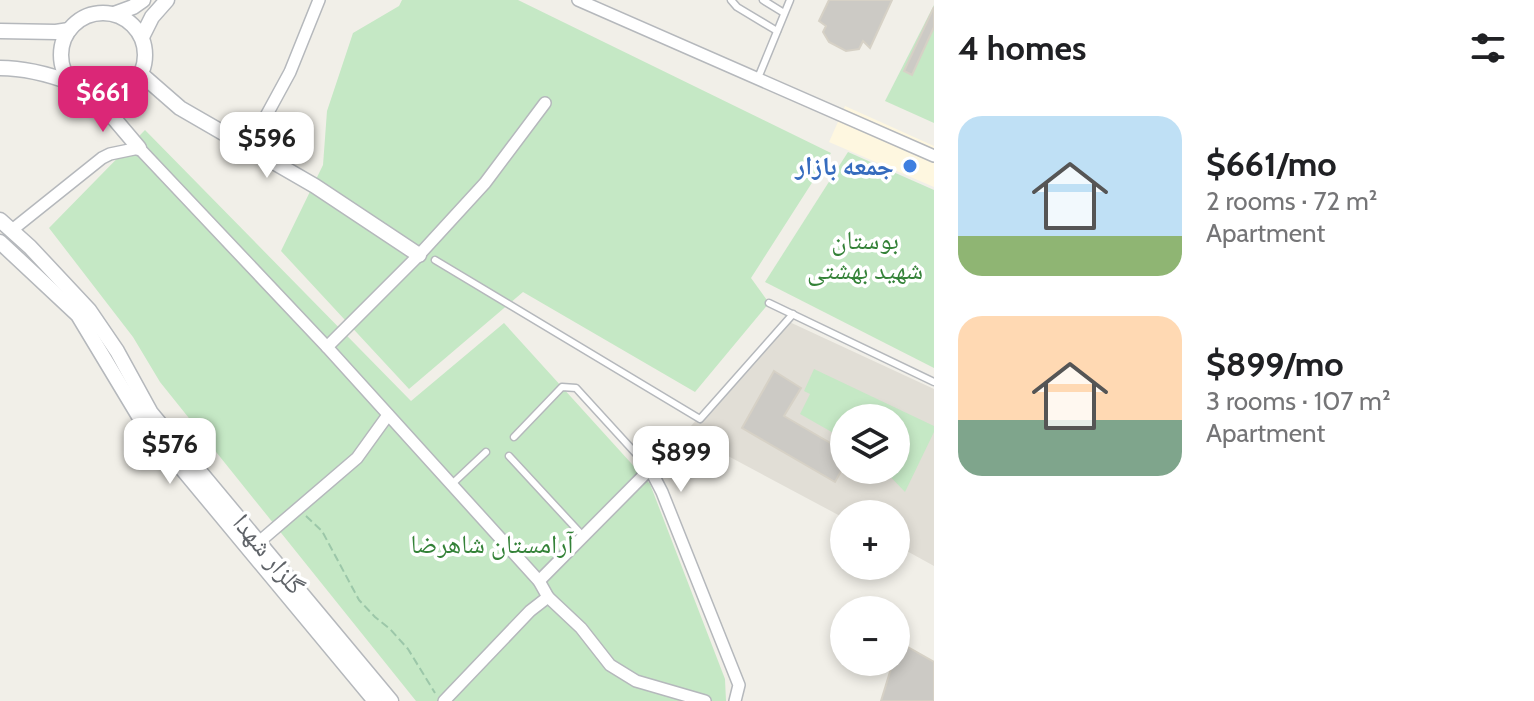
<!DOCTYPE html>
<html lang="en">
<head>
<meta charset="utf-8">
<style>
	body { margin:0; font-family:Cabin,"Noto Naskh Arabic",sans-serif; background:#f2f2f2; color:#202124; height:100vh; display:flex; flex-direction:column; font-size:30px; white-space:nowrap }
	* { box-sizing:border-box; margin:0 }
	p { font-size:26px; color:#757577 }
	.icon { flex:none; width:44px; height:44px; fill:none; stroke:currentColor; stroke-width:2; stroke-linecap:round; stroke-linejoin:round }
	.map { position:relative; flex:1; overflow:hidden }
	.sheet { display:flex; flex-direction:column; background:#fff; width:600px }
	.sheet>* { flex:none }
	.controls { position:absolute; left:830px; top:404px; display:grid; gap:16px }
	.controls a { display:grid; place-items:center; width:80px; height:80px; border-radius:50%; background:#fff; box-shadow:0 4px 12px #0003; font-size:40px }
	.price { position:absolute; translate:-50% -68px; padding:0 18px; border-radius:16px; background:#fff; color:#222; font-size:26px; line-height:52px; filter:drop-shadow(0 2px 4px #0008) }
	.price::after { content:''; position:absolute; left:50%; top:48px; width:24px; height:18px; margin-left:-12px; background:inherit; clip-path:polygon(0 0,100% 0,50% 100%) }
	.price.current { background:#db2777; color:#fff }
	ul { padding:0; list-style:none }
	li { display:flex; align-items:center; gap:24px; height:200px; padding:0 24px }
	li span { display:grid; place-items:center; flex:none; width:224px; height:160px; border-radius:24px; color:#555 }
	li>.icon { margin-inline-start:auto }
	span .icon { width:96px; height:96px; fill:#fffc; stroke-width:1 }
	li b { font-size:34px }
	h2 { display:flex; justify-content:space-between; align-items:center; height:96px; padding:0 24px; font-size:34px }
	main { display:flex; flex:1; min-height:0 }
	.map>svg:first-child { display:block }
	.commercial { fill:#fef7e0 }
	.education { fill:#e1ded6; fill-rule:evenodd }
	.green { fill:#c5e8c5 }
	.building { fill:#cccac5; stroke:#d6d1c6; stroke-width:2 }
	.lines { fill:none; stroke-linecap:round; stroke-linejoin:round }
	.service-casing { stroke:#b5b8bc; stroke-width:9 }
	.minor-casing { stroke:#b5b8bc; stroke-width:14 }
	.tertiary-casing { stroke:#b5b8bc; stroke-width:17 }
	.path { stroke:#9cc7a9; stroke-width:2; stroke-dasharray:8 4; stroke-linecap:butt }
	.service { stroke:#fff; stroke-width:6 }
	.minor { stroke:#fff; stroke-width:11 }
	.tertiary { stroke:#fff; stroke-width:14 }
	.shop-dot { fill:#3f7fe0; stroke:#fff; stroke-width:3 }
	.labels { text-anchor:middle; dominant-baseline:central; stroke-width:7; stroke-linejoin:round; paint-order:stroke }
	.shop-label { font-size:26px; font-weight:bold; fill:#366cbe; stroke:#fff; text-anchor:end }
	.park-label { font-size:26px; fill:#348238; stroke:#fff }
	.street-label { font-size:26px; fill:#5f6368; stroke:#fff }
</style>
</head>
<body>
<main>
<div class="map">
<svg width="934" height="701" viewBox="0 0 934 701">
	<rect width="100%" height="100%" fill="#f1efe8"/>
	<polygon class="commercial" points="845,106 934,146 934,187 829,142"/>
	<path class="education" d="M783,319L934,389V566L896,545V514H844V518L685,433ZM844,418H896V470H844Z"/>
	<g class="green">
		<polygon points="402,0 518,0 831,153 751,278 769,303 695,392 523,292 409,389 281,251 323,165 327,111 353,33 399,6"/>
		<polygon points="934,5 934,123 885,101"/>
		<polygon points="145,130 411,401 504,323 650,484 725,679 726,701 416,701 160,382 133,337 49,228"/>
		<polygon points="848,152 934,190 934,368 765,282"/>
		<polygon points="814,369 934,426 934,432 905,492 884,470 896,470 896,418 844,418 844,439 800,414 810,394 804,391"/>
	</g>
	<g class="building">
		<polygon points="829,0 892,0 870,48 863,41 859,49 846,51 829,42 823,32 826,26 819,21"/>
		<polygon points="934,7 934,27 912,75 904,71"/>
		<polygon points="774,371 801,388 784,416 844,451 844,466 835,482 742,428"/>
		<polygon points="899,642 934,662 934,701 881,701 893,662 896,662 896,652"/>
	</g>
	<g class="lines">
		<defs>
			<g id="service">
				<polyline points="731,0 737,7 777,31"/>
				<polyline points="763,0 784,13"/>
				<polyline points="758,78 790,0"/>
				<polyline points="435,260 700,419 793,314"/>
				<polyline points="769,303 934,382"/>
				<polyline points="514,437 562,387 576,388 650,469"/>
				<polyline points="509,456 583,536"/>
				<polyline points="452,484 486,452"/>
			</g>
			<g id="minor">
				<polyline points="578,0 934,156"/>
				<polyline points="259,129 290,72 319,0"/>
				<polyline points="12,230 102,158 110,154 139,148 327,347 539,581 548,597 581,628 610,665 636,681 705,701"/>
				<polyline points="327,347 419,255 485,183 545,103"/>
				<polyline points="259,542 357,458 388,415"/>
				<polyline points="539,581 650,469 662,492 739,685 735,701"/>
				<polyline points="444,701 530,611 548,597"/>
			</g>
			<g id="tertiary">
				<circle cx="103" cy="55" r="42"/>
				<polyline points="114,14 133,7 143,0"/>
				<polyline points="0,31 56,32 69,30"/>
				<polyline points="142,37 152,17 167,0"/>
				<path d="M0,68C25,68 48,74 72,83"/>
				<polyline points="141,74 180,108 315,186 419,255"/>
				<polyline points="95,96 139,148"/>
				<polyline points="0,220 30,247 89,310 117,351 151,413 391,701"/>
				<polyline points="0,242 78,315 140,418 375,701"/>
			</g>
		</defs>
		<use href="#service" class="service-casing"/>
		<use href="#minor" class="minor-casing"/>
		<use href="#tertiary" class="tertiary-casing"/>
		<polyline class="path" points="306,516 322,531 359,600 375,617 390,629 408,649 435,693"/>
		<use href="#service" class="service"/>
		<use href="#minor" class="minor"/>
		<use href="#tertiary" class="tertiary"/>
	</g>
	<circle class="shop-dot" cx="910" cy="166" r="8"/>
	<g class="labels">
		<g class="shop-label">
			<text x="894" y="166">جمعه بازار</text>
		</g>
		<g class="park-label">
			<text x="865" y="240">بوستان<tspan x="865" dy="30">شهید بهشتی</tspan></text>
			<text x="492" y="544">آرامستان شاهرضا</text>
		</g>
		<g class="street-label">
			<text transform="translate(269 554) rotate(50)">گلزار شهدا</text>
		</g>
	</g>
</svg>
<div class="controls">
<a><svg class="icon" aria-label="layers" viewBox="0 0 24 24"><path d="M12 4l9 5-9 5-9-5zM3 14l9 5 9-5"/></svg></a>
<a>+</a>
<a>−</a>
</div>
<b class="price current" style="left:103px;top:134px">$661</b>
<b class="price" style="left:267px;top:180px">$596</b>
<b class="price" style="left:170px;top:486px">$576</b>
<b class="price" style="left:681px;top:494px">$899</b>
</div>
<section class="sheet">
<h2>4 homes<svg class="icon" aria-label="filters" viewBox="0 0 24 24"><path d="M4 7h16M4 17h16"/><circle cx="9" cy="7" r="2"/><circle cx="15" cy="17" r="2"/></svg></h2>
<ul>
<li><span style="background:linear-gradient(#bfe0f5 75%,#8fb573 0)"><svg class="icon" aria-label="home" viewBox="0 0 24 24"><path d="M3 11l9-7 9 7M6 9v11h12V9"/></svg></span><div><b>$661/mo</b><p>2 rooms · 72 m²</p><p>Apartment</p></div></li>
<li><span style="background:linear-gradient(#ffd9b3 65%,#7fa58c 0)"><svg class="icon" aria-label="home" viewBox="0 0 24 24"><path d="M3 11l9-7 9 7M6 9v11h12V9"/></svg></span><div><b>$899/mo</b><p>3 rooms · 107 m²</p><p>Apartment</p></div></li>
</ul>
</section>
</main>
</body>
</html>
